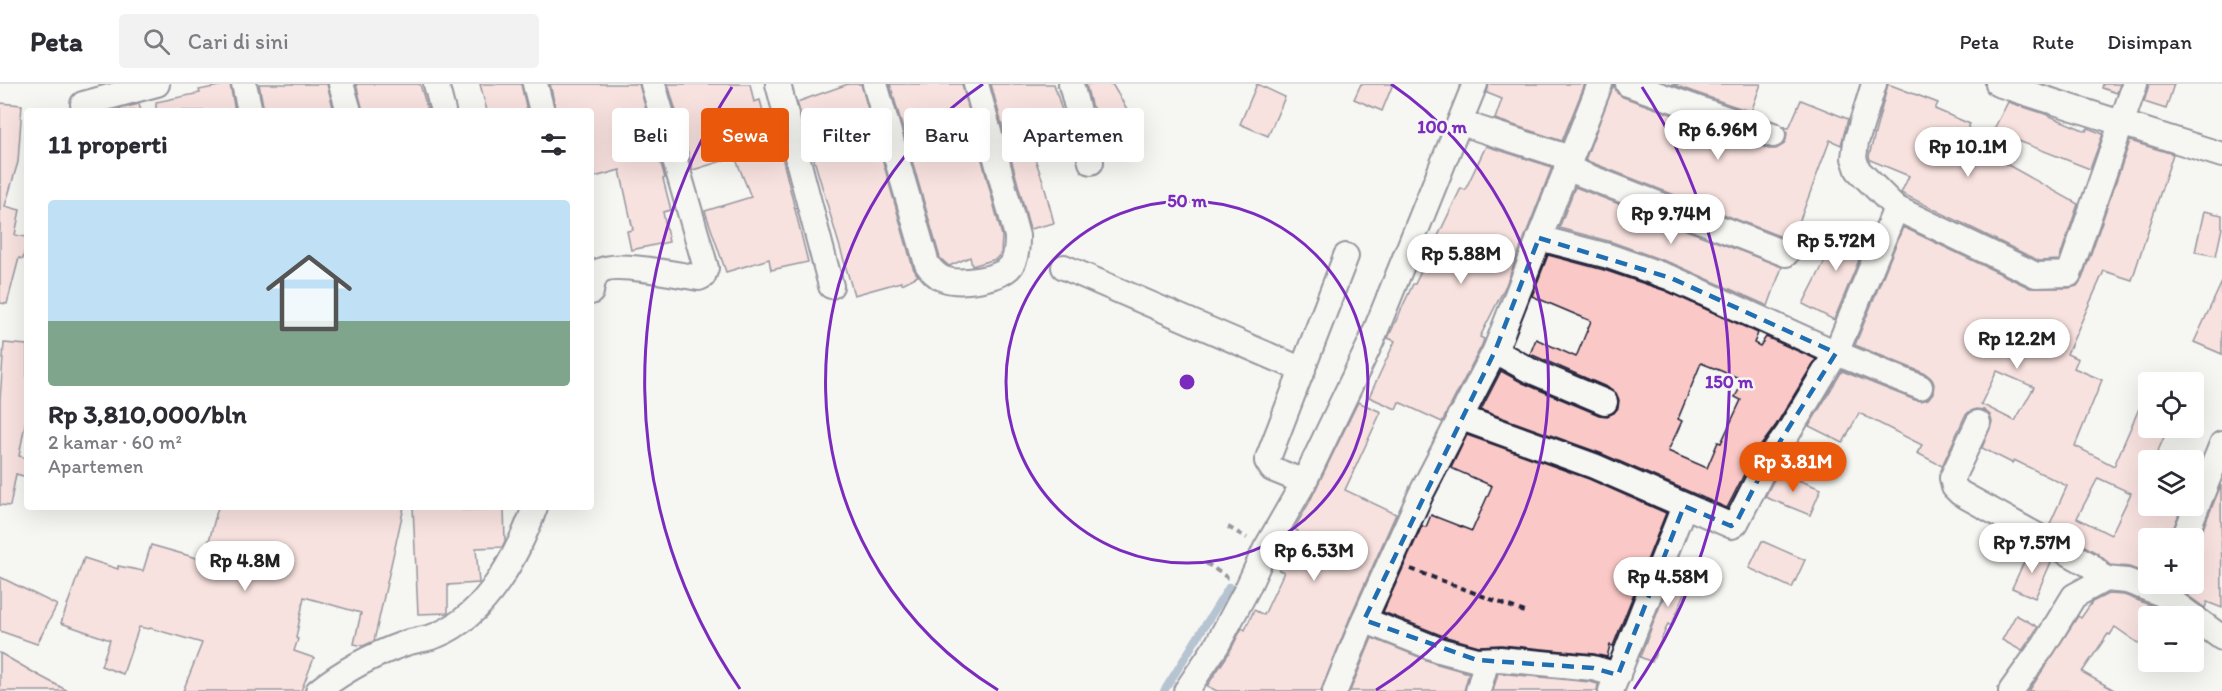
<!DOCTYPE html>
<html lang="id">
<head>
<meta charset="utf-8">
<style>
	body { margin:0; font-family:Itim,sans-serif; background:#f2f2f3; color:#2b2b33; height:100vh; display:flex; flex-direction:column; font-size:22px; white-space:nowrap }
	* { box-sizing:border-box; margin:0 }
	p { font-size:20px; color:#7c7c81 }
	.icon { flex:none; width:33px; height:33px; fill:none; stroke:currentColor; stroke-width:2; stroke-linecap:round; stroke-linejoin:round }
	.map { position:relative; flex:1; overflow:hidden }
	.sheet { position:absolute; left:24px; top:24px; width:570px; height:402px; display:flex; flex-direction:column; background:#fff; border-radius:6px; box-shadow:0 6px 24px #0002 }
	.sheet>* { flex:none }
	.banner { position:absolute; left:612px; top:24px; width:570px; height:54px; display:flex; gap:12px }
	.tools { position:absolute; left:2138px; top:288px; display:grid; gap:12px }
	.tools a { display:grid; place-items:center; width:66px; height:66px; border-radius:6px; background:#fff; box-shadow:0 6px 24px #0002; font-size:30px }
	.price { position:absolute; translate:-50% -51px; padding:0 14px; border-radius:21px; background:#fff; color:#222; font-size:20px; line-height:39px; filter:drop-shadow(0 2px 3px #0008) }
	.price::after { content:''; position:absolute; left:50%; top:36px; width:18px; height:14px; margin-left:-9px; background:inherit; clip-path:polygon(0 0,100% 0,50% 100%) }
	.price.active { background:#ea580c; color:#fff }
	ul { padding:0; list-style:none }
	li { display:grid; align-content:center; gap:12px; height:318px; padding:0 24px }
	li span { display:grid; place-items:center; height:186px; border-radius:6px; color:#555 }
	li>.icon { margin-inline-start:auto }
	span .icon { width:108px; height:108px; fill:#fffc; stroke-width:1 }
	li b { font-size:26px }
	h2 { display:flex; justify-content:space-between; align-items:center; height:72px; padding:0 24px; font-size:26px }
	.pill { padding:0 21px; border-radius:6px; background:#fff; box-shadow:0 6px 24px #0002; font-size:21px; line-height:54px }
	.pill.active { background:#ea580c; color:#fff }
	header { display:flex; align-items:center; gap:36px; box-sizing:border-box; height:84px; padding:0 30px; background:#fff; border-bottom:2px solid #e1e1e2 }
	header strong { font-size:28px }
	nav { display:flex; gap:33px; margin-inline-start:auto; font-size:21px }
	.search { width:420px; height:54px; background:#f2f2f3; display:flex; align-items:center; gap:15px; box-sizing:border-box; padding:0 21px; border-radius:6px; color:#7c7c81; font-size:22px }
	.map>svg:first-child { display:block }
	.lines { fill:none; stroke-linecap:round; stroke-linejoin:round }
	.stream { stroke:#6987ab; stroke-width:8 }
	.building { fill:#fac9c7; stroke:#22223b; stroke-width:1.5; fill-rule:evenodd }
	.street-casing { stroke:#22223b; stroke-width:28 }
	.path { stroke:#22223b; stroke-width:4; stroke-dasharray:6 4.5; stroke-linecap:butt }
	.street { stroke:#f6f6f2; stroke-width:24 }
	.marked { fill:none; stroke:#1f6fb2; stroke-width:4.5; stroke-dasharray:12 8; stroke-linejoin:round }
	.ring { fill:none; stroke:#7b2cbf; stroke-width:3 }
	.centre { fill:#7b2cbf; stroke:#f6f6f2; stroke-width:3 }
	.ring-label { font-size:18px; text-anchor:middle; font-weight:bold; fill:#7b2cbf; stroke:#f6f6f2; stroke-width:5; stroke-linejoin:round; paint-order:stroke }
</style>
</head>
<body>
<header>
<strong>Peta</strong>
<div class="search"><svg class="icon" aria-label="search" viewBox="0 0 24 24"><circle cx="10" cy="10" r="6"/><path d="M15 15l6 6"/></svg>Cari di sini</div>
<nav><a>Peta</a><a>Rute</a><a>Disimpan</a></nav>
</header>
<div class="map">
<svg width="2222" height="607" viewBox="0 0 2222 607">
	<rect width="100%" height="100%" fill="#f6f6f2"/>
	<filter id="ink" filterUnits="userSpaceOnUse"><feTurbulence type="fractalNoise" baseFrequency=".0167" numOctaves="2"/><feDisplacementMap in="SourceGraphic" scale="12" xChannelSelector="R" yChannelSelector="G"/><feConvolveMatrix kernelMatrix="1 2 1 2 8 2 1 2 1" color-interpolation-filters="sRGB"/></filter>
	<g filter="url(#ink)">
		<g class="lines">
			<polyline class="stream" points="1164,607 1229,503"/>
		</g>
		<g class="building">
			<polygon points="228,0 230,0 235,27 156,27 156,18 200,9 199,6"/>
			<polygon points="259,0 327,0 334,27 264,27"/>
			<polygon points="356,0 420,0 428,27 363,27"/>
			<polygon points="480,0 521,0 527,27 487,27"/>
			<polygon points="550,0 639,0 665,94 663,95 671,126 663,128 669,158 631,166 627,147 633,146 620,86 591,94 591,27 556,27"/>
			<polygon points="668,0 750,0 754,18 760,16 764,31 771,28 808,178 771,186 769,175 726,188 705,127 751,113 735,73 693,86"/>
			<polygon points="848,0 861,0 913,184 918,192 902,200 901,198 854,211 797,18"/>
			<polygon points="890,0 962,0 1002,152 1001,169 996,175 972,182 970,173 949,182 940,174"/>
			<polygon points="991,0 1054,0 1069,50 1031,64 1043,97 1054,139 1030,145"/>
			<polygon points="1086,0 1112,0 1127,25 1103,39 1091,21"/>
			<polygon points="1257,0 1285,13 1268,52 1240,40"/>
			<polygon points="1361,0 1393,0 1382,27 1354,15"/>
			<polygon points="1489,0 1585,0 1562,57 1495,35 1502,15 1487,9"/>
			<polygon points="1614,0 1617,9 1623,13 1769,65 1776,65 1783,61 1786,56 1787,49 1784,42 1789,44 1801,16 1848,35 1841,61 1830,56 1792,157 1585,76"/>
			<polygon points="1671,0 1761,0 1751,28"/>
			<polygon points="1888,0 1938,19 1935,25 1970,40 1963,56 2078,120 2059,176 2039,177 1901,109 1909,92 1870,76 1869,72"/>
			<polygon points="2103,0 2120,0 2117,9 2102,4"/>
			<polygon points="2149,0 2174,0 2166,25 2144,18"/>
			<polygon points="2008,18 2045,30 2086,47 2088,44 2103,50 2090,85 1993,47"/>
			<polygon points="0,19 22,21 18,78 5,122 20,126 15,151 27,153 23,175 19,174 7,220 0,219"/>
			<polygon points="139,20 141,27 119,27 119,25"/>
			<path d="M2130,57L2173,70L2132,196L2104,187L2067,270L2078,275L2074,284L2102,296L2075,362L2114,382L2148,304V344H2168L2154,376H2148V422H2182L2170,454H2165L2148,447V490L2129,483L2111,481L2097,469L2049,442L2067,402L2014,376L2012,379L1982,364L1992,338L1990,331L1984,326L1976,325L1969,328L1965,332L1942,382L1917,369L1922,361L1859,329L1843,359L1809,342L1842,287L1915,316L1921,317L1928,315L1933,309L1934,300L1932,295L1926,290L1855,261L1903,143L2030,204H2069L2077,202L2082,195ZM1997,287L2034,303L2015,337L1981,320ZM2098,394L2131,409L2111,451L2077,434Z"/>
			<polygon points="1486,62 1552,83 1506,201 1480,253 1484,255 1482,261 1442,338 1399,318 1396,325 1369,313 1395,257 1388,254 1413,200 1415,200 1461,104 1465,106"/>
			<polygon points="1575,103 1782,183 1768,222 1676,181 1612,158 1559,144"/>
			<polygon points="2204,127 2222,131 2222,144 2216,172 2195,168"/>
			<polygon points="1840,141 1857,152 1860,146 1869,152 1834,236 1803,220 1827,173 1822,169"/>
			<path d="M1548,171L1604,186L1666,207L1758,249L1754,259L1760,262L1766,253L1816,275L1776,341L1754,371L1727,424L1600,369L1481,326L1501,287L1523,299L1599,331L1607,332L1614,329L1618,324L1619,316L1616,309L1611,305L1530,270L1536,255L1576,273L1591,237L1532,212ZM1701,279L1744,296L1735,313L1741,316L1721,359L1718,358L1707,384L1668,367L1682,337L1678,335Z"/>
			<polygon points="2222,198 2222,270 2194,258"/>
			<polygon points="4,259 27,261 27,330 19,372 27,374 27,393 16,390 10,422 0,421 0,316"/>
			<polygon points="1358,318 1381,328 1345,406 1396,430 1351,531 1321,607 1217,607 1207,602 1229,569 1242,544 1245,546 1254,526 1264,531 1284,488 1279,486 1298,447 1294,445 1309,419"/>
			<polygon points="1467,351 1589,395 1666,429 1613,562 1610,561 1607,573 1594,570 1501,561 1479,562 1443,552 1383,528 1422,442 1426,443 1431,431 1472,447 1492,402 1451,384"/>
			<polygon points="1778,388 1821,405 1810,431 1765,413"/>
			<polygon points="2221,401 2222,524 2207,518 2205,524 2172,500 2193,500 2193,465 2197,459"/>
			<polygon points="218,423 404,423 374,557 363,562 354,560 361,529 304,513 296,554 298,555 294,567 314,574 301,607 183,607 202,559 150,544 149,545 139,543 123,590 101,582 110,556 61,539 84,474 118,485 118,482 143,487 151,461 204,476"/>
			<polygon points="413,423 462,423 462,426 504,425 505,457 502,463 476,464 479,499 448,501 448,529 418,530"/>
			<polygon points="1762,457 1805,476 1792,504 1749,484"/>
			<polygon points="2030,465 2052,476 2035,514 2012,504"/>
			<polygon points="1678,476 1696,484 1671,542 1668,540 1652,578 1640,573"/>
			<polygon points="0,493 57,521 37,560 0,547"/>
			<polygon points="2108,510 2124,511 2155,523 2165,530 2163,532 2148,532 2148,566 2115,543 2110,551 2108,550 2082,588 2116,607 2029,607 2078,532 2081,534 2092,518"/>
			<polygon points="2016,531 2038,543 2022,567 2002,556"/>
			<polygon points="1372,554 1434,579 1469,589 1464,607 1350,607"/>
			<polygon points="0,569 38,591 68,607 0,607"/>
			<polygon points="1498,589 1590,598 1598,600 1597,607 1493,607"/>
		</g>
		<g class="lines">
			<defs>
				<g id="street">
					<polyline points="244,0 250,27"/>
					<polyline points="341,0 349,27"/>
					<polyline points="436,0 443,27"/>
					<polyline points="535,0 542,27"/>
					<polyline points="778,0 831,202"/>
					<path d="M875,0L927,180C932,187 936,192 944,195C960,201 997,195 1009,184C1017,176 1017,162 1017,152L976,0"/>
					<polyline points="1071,0 1091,78"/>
					<polyline points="1628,0 1773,51"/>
					<polyline points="1874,0 1856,58 1854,74 1858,86 1896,124 2036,191 2069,190 2135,0"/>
					<polyline points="1998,0 2222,71"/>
					<polyline points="83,20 157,0"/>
					<polyline points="1461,39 1570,74"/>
					<polyline points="1566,84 1786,170"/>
					<polyline points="1539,154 1608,172 1671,194 1836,269 1920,303"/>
					<polyline points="1064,183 1303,286"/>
					<path d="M591,208C592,200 593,192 600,187C614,177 679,191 699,194L703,192L706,184L653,0"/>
					<polyline points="1495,267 1529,286 1605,318"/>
					<polyline points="1459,333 1594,382 1732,442 1736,439 1767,378 1788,349 1836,269 1896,124"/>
					<polyline points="1978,339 1952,394 1954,403 1960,409 2090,481 2105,495"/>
					<polyline points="1304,398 1272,385 1267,377 1346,172"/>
					<polyline points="2184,454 2222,360"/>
					<polyline points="1364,536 1439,566 1477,576 1500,575 1593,584 1618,591"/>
					<path d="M318,607C344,586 375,570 406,559C416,556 428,555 437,551C487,531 518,470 535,423"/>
					<polyline points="1186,607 1217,561 1247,505 1265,466 1304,398 1371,258 1475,0"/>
					<polyline points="1335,607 1364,536 1421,410 1495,267 1600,0"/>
					<polyline points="1478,607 1487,576"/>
					<polyline points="1611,607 1684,422"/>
					<polyline points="2011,607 2044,561 2074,512 2105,495 2127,497 2162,510 2222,554"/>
				</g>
			</defs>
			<use href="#street" class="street-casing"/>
			<g class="path">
				<polyline points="1228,443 1247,454"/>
				<polyline points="1206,479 1228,494"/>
				<polyline points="1411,485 1525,528"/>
			</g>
			<use href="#street" class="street"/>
		</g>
	</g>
	<path d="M0 0H2222V607H0ZM1539,154L1671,194L1836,269L1767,378L1736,439L1731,442L1684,422L1618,591L1593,584L1477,576L1364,536L1495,267Z" fill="#f6f6f2" fill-opacity=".55" fill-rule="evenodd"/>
	<path class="marked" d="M1539,154L1671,194L1836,269L1767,378L1736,439L1731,442L1684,422L1618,591L1593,584L1477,576L1364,536L1495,267Z"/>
	<g class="ring">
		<circle cx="1187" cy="298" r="181"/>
		<path d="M998 606A361 361 0 0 1 983 0M1391 0A361 361 0 0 1 1376 606"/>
		<path d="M740 605A542 542 0 0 1 732 3M1642 3A542 542 0 0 1 1634 605"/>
	</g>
	<circle cx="1187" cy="298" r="9" class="centre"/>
	<g class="ring-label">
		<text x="1442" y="49">100 m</text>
		<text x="1187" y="123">50 m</text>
		<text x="1729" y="304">150 m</text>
	</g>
</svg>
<div class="tools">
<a><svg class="icon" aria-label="locate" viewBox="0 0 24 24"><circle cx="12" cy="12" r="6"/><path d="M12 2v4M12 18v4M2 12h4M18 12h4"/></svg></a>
<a><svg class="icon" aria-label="layers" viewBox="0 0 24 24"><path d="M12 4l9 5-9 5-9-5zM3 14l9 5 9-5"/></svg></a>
<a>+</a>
<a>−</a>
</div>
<b class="price" style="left:1718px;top:77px">Rp 6.96M</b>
<b class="price" style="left:1968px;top:94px">Rp 10.1M</b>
<b class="price" style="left:1671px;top:161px">Rp 9.74M</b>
<b class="price" style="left:1836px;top:188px">Rp 5.72M</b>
<b class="price" style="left:1461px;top:201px">Rp 5.88M</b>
<b class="price" style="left:2017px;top:286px">Rp 12.2M</b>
<b class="price active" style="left:1793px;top:409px">Rp 3.81M</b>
<b class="price" style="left:2032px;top:490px">Rp 7.57M</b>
<b class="price" style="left:1314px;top:498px">Rp 6.53M</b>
<b class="price" style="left:245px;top:508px">Rp 4.8M</b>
<b class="price" style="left:1668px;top:524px">Rp 4.58M</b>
<div class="banner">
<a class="pill">Beli</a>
<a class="pill active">Sewa</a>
<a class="pill">Filter</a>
<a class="pill">Baru</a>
<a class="pill">Apartemen</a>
</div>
<section class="sheet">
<h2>11 properti<svg class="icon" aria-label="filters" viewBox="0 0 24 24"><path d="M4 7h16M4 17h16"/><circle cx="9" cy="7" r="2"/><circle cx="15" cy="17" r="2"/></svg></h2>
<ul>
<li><span style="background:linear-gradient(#bfe0f5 65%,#7fa58c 0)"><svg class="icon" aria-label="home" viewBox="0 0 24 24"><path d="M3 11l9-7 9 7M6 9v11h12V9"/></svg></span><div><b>Rp 3,810,000/bln</b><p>2 kamar · 60 m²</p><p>Apartemen</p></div></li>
</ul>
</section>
</div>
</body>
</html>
